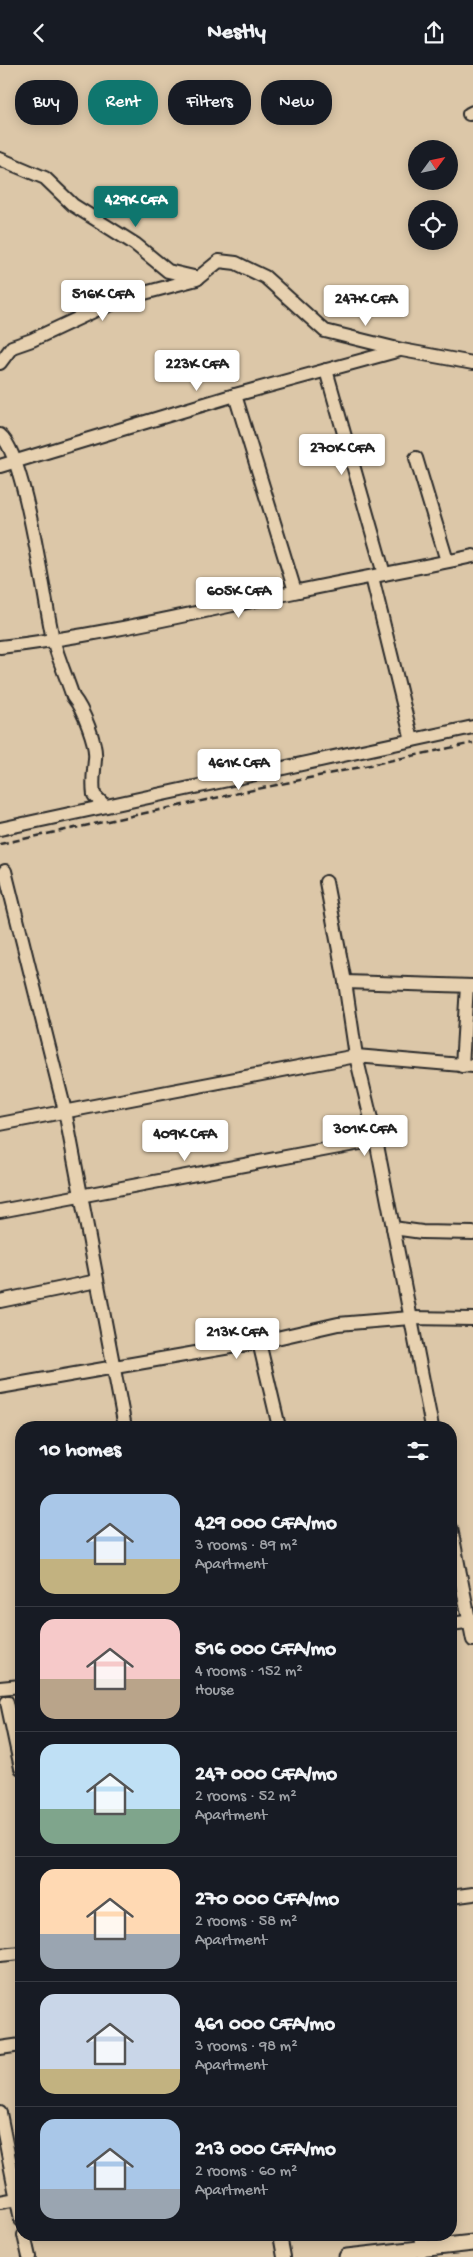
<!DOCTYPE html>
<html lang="en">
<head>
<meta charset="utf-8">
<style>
	body { margin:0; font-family:"Gochi Hand",sans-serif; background:#20242c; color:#f1f3f6; height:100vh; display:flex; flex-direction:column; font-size:19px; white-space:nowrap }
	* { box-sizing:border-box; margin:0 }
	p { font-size:16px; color:#9ea1a6 }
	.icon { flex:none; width:28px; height:28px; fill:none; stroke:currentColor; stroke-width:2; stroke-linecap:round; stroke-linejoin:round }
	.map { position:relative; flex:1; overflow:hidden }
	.side { position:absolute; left:15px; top:1356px; width:442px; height:820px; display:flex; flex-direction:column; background:#171b24; border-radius:20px; box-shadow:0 2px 12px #0003 }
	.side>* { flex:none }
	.banner { position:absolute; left:15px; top:15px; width:444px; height:45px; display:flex; gap:10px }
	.needle { width:32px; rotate:57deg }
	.buttons { position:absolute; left:408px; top:75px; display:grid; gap:10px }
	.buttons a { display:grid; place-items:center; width:50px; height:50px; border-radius:50%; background:#171b24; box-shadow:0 2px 12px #0003; font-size:25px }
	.price { position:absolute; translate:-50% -42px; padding:0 11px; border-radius:5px; background:#fff; color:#222; font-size:16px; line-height:32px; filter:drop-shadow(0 1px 2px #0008) }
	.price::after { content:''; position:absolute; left:50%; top:30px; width:15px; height:11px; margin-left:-8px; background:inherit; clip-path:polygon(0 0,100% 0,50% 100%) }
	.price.on { background:#0f766e; color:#fff }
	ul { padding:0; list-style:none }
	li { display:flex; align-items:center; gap:15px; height:125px; padding:0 25px }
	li+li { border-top:1px solid #363941 }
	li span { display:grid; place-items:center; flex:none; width:140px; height:100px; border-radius:15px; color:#555 }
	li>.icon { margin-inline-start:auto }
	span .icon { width:60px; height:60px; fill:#fffc; stroke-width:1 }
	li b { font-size:21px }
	h2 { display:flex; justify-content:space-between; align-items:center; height:60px; padding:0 25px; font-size:21px }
	.tag { padding:0 18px; border-radius:20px; background:#171b24; box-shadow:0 2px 12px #0003; font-size:18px; line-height:45px }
	.tag.on { background:#0f766e; color:#fff }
	header { display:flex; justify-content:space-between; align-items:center; height:65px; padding:0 25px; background:#171b24; font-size:22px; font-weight:700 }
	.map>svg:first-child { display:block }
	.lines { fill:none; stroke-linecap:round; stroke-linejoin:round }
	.minor-casing { stroke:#2b2b2b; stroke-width:16 }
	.major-casing { stroke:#2b2b2b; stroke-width:19 }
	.minor { stroke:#e7d1b0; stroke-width:12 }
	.major { stroke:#e7d1b0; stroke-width:15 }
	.rail { stroke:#2b2b2b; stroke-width:2.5; stroke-dasharray:8 4; stroke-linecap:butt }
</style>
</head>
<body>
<header><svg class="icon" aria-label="back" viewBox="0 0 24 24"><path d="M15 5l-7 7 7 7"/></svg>Nestly<svg class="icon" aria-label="share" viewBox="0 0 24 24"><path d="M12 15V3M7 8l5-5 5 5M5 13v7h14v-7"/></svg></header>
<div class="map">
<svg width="473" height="2192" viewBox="0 0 473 2192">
	<rect width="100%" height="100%" fill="#dcc7a8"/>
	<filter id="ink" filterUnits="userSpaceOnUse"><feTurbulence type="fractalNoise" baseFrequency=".02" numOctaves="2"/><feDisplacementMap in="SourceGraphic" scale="10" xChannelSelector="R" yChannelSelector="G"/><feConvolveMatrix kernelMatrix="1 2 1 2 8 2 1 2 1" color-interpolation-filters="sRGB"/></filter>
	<g filter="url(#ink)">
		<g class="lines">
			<defs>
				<g id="minor">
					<polyline points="469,49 473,47"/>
					<polyline points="0,94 45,113 73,140 135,179 168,206 198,213 219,196 236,198 265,212 325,266 402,285 473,298"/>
					<polyline points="0,298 12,282 32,275 96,245 133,231 197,214"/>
					<polyline points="326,305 384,509"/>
					<polyline points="235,330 295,526"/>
					<path d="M0,370C26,390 44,536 53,574C58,594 67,613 73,632C83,644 97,679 95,694C94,708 92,715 94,730L105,741"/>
					<polyline points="416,393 447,496"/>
					<polyline points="0,401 235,330 400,285"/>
					<polyline points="372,512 412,675"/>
					<path d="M0,582C100,571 197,547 294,527C354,514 414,504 473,491"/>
					<polyline points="0,764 473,662"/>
					<polyline points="5,806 65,1046 125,1362"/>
					<polyline points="326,817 345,917 356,991 376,1075 432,1362"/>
					<polyline points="345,917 473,921"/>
					<polyline points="462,1001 467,921"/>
					<polyline points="0,1059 356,991 473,1001"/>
					<polyline points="0,1146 376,1075"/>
					<polyline points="393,1163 422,1167 473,1168"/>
					<polyline points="0,1236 97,1216"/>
					<polyline points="259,1277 279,1362"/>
					<polyline points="0,1322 259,1277 338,1259 410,1253 473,1254"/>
					<polyline points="451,1463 473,1575"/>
					<polyline points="451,1559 473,1556"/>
					<polyline points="0,1623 21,1621"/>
					<polyline points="7,1637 21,1703"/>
					<polyline points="451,1832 473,1829"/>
					<polyline points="0,1890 21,1888"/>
					<polyline points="0,1983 21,1980"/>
					<polyline points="0,2048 21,2155"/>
					<polyline points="0,2137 17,2134"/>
					<polyline points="24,2170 29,2192"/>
					<polyline points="280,2170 284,2192"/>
					<polyline points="421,2170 423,2182"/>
				</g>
				<polyline id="major" points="347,2192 473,2178"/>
			</defs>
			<use href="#minor" class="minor-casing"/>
			<use href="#major" class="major-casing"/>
			<use href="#minor" class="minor"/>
			<use href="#major" class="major"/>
			<polyline class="rail" points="0,779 473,678"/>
		</g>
	</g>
</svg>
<div class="buttons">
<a><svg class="needle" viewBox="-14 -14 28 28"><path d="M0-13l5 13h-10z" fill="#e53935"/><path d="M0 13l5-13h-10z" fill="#9ea1a6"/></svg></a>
<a><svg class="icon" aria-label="locate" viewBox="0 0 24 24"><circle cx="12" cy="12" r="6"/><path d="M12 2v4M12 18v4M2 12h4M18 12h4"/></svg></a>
</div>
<b class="price on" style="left:136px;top:163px">429K CFA</b>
<b class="price" style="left:103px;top:257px">516K CFA</b>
<b class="price" style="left:366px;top:262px">247K CFA</b>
<b class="price" style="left:197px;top:327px">223K CFA</b>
<b class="price" style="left:342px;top:411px">270K CFA</b>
<b class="price" style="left:239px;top:554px">605K CFA</b>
<b class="price" style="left:239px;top:726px">461K CFA</b>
<b class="price" style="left:365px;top:1092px">301K CFA</b>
<b class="price" style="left:185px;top:1097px">409K CFA</b>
<b class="price" style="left:237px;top:1295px">213K CFA</b>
<div class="banner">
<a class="tag">Buy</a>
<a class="tag on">Rent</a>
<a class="tag">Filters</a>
<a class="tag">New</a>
</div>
<section class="side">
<h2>10 homes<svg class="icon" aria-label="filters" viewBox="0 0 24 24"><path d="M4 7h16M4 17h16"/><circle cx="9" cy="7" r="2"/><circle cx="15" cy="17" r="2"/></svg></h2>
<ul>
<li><span style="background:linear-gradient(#a9c7e8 65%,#c2b280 0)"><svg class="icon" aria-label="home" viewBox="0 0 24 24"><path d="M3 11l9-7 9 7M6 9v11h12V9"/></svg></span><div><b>429 000 CFA/mo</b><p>3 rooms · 89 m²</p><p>Apartment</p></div></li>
<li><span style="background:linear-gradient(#f6c9c9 60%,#b9a48a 0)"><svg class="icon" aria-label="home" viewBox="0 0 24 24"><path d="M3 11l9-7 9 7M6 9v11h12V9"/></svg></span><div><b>516 000 CFA/mo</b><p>4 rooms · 152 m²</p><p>House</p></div></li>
<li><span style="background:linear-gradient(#bfe0f5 65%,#7fa58c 0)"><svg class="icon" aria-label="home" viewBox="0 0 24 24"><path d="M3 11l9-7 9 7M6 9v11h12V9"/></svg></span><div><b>247 000 CFA/mo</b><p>2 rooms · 52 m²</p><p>Apartment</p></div></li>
<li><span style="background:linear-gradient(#ffd9b3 65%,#9aa5b1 0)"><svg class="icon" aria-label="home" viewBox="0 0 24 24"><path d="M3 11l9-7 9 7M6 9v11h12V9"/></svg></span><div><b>270 000 CFA/mo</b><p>2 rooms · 58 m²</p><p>Apartment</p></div></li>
<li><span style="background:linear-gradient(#c9d6e8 75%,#c2b280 0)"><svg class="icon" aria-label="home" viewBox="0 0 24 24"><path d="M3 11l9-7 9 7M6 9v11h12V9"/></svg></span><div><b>461 000 CFA/mo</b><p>3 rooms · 98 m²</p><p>Apartment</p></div></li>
<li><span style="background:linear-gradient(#a9c7e8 70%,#9aa5b1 0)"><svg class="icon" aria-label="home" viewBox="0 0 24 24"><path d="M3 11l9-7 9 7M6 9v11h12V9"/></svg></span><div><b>213 000 CFA/mo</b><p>2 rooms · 60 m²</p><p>Apartment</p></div></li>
</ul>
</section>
</div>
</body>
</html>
